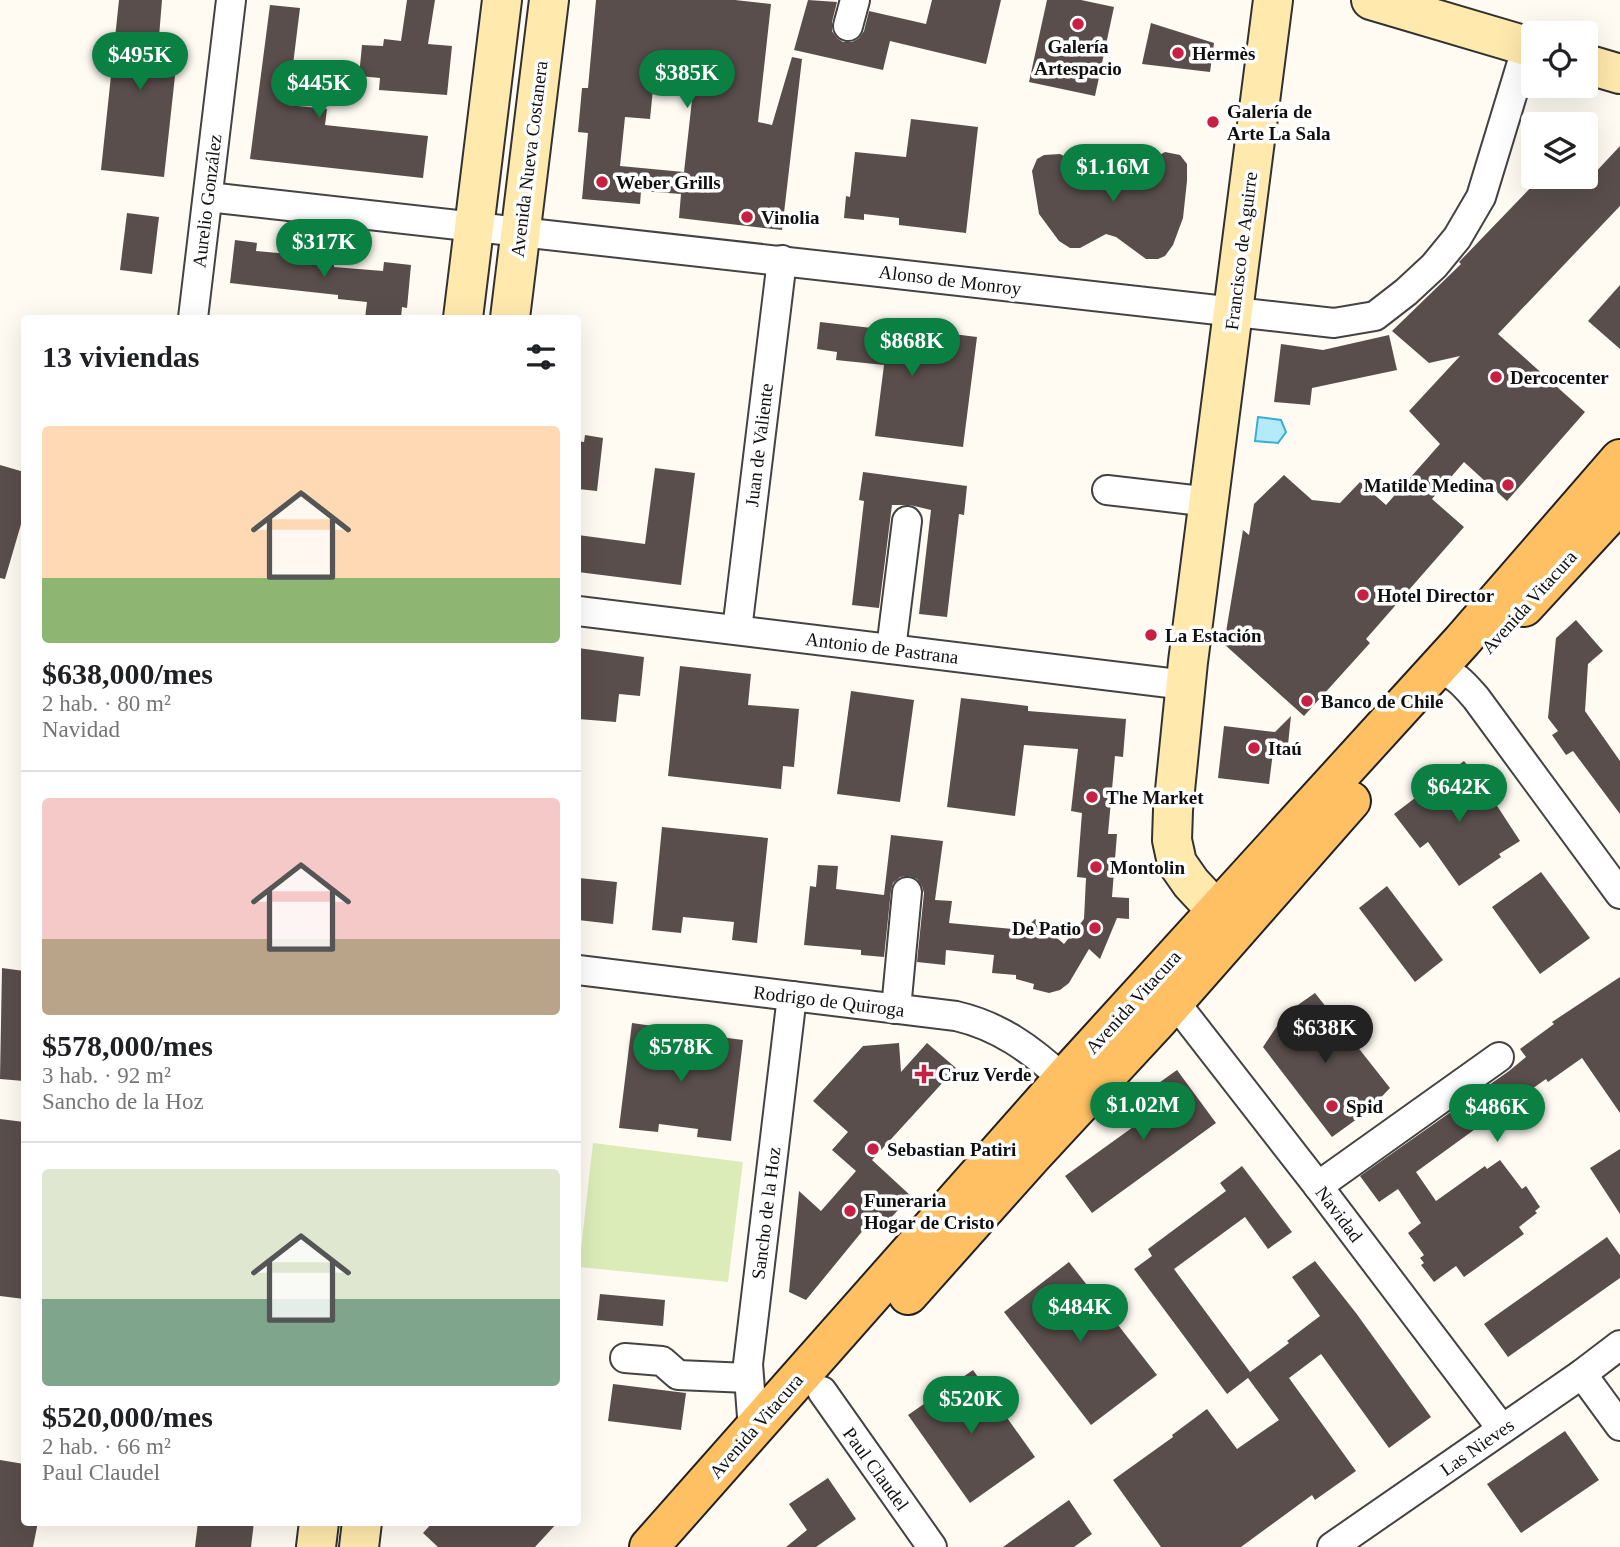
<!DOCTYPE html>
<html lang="es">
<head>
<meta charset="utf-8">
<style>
	body { margin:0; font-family:Georgia,serif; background:#f6f6f6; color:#202124; height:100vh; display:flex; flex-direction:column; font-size:26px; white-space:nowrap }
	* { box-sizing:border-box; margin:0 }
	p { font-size:23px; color:#757577 }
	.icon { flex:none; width:38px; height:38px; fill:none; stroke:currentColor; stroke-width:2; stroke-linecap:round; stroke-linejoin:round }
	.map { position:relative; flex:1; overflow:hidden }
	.details { position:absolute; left:21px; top:315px; width:560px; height:1211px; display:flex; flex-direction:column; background:#fff; border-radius:7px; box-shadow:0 7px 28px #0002 }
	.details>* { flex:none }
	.fabs { position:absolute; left:1521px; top:21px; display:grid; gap:14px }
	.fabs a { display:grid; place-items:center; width:77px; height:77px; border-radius:7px; background:#fff; box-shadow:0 7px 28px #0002; font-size:35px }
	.price { position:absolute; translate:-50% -60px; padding:0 16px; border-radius:24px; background:#0b8043; color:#fff; font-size:23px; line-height:46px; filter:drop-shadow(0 2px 4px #0008) }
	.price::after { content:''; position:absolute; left:50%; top:42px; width:21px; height:16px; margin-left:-10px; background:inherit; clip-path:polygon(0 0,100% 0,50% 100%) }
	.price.selected { background:#222; color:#fff }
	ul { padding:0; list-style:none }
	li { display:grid; align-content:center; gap:14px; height:371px; padding:0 21px }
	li+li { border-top:2px solid #e0e0e0 }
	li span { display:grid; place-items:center; height:217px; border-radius:7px; color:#555 }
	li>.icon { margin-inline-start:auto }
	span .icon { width:126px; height:126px; fill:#fffc; stroke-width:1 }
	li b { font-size:30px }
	h2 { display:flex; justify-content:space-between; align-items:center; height:84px; padding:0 21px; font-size:30px }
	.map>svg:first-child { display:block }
	.green { fill:#dcecb9 }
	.water { fill:#b4eaf9; stroke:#37aed4; stroke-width:2 }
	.building { fill:#594e4b; fill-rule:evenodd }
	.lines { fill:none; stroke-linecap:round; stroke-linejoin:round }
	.street-casing { stroke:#434343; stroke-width:32 }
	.secondary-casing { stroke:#323232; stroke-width:42 }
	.primary-casing { stroke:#212121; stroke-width:42 }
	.street { stroke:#fff; stroke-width:28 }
	.secondary { stroke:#ffe9ad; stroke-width:38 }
	.primary { stroke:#fec063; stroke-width:38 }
	.poi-dot { fill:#c82042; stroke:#fff; stroke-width:2.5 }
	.labels { text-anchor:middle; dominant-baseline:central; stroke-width:7; stroke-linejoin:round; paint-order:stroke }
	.poi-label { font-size:19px; font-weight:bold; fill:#101010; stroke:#fff; text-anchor:start }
	.street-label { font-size:19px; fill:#101010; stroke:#fff }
</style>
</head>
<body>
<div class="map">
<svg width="1620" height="1547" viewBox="0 0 1620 1547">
	<rect width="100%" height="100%" fill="#fffbf2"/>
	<polygon class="green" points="593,1143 743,1162 728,1282 579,1267"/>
	<polygon class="water" points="1258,417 1281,420 1286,432 1278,443 1255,441"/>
	<g class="building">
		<polygon points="119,0 162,0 159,37 179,39 164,177 101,170"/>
		<polygon points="407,0 435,0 428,44 452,46 447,95 379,90 380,78 359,76 362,45 383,46 384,39 401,41"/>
		<path d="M596,0H735L771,4L758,122L772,125L792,57L802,59L782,230L679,218L681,194L641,191L640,204L582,199L588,133L578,132L582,88H588ZM654,79L694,82L684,172L620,166L625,117L650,119Z"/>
		<polygon points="808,0 837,2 832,22 832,31 837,38 843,42 852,42 859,38 864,31 869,11 926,24 932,0 1001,0 986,64 890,41 883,70 794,50"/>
		<polygon points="1047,0 1081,0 1114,7 1095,96 1029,82"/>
		<polygon points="270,5 300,8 288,105 327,109 325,125 428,136 423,178 250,159"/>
		<polygon points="1151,23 1214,43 1210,72 1142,64"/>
		<polygon points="911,119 978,127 966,233 899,225 899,218 864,214 864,220 844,218 846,196 850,197 855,152 906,157"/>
		<polygon points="1620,146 1620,206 1498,334 1585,412 1507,501 1464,462 1432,499 1464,527 1366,639 1370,643 1304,716 1224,644 1243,530 1249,535 1254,504 1284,475 1312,500 1340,503 1360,482 1386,505 1440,444 1409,411 1460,356 1429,363 1392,331 1461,264 1459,262 1541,177 1591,177"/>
		<polygon points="1165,152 1180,155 1187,164 1187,181 1183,218 1173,245 1165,256 1158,259 1146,259 1116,237 1106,234 1080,248 1070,248 1059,241 1039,214 1032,171 1037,159 1044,155 1060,154 1078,163 1090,172 1112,194 1134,169"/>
		<polygon points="127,213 159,217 152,274 120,270"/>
		<polygon points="235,240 257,243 256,251 334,258 334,267 383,271 384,262 411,265 407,308 402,307 401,318 365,318 367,302 338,299 338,295 230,283"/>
		<polygon points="1620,285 1620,349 1588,321"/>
		<polygon points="820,322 889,330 889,326 977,337 963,447 875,436 884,365 836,360 837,352 817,349"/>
		<polygon points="1389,335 1397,370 1312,388 1310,405 1274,402 1281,344 1323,350"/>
		<polygon points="585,435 603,438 597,491 578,489 578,441 584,442"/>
		<polygon points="0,465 24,472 24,514 5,579 0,578"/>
		<polygon points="655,468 695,473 681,585 578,572 578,535 645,544"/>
		<polygon points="863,472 967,486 964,515 959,514 947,617 919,614 931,510 910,505 892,505 879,608 852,605 864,501 859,500"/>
		<polygon points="1576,620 1603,651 1588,664 1585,711 1620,761 1620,814 1573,751 1566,755 1552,735 1558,731 1548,718 1556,638"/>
		<polygon points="578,648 644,657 640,696 619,694 616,722 578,719"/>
		<polygon points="680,666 751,674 748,705 799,709 794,767 783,766 781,789 668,776"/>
		<polygon points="851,691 914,700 900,802 837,794"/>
		<polygon points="961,698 1028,706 1028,711 1126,719 1123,757 1115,756 1108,834 1117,834 1112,897 1129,898 1129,919 1117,918 1100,959 1089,949 1069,983 1060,990 1049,993 1033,989 1034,984 1016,979 1016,975 992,973 994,955 946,950 945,965 917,962 924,893 922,886 917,879 909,876 900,877 893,883 891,890 884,957 861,955 861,950 804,945 810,886 816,887 818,865 838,866 836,889 884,895 891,835 943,841 935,900 952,901 949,923 1024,930 1035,919 1064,944 1084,919 1086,878 1077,877 1082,813 1071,811 1078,749 1024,745 1015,816 947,807"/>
		<polygon points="1291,716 1287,754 1273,752 1269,784 1218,778 1224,726 1275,732"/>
		<polygon points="1464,761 1490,795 1520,841 1499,854 1501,857 1459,886 1428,842 1420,848 1394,814"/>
		<polygon points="662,827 768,838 757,943 732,940 734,922 683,917 681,933 652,930"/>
		<polygon points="1541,872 1590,938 1540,974 1492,907"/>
		<polygon points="579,878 617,882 613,924 578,920"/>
		<polygon points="1387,886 1443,960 1415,982 1359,908"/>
		<polygon points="2,968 24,971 24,1081 0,1079"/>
		<polygon points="1620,977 1620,1113 1582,1058 1548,1082 1546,1079 1529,1091 1480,1130 1478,1127 1416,1172 1436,1201 1485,1166 1487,1169 1500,1160 1522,1189 1526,1186 1540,1207 1535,1211 1537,1213 1519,1227 1524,1234 1464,1277 1456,1266 1434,1282 1421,1265 1424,1263 1420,1258 1424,1255 1408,1233 1421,1223 1398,1189 1379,1202 1360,1176 1509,1071 1526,1057 1520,1049 1554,1024 1552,1022"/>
		<polygon points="1315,993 1390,1088 1368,1111 1332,1137 1263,1047 1285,1014"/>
		<polygon points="632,1023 660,1027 659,1039 712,1045 713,1036 743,1040 731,1141 697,1137 698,1129 659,1124 658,1132 619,1128"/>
		<polygon points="899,1043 901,1072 927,1043 956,1068 872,1160 911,1196 888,1221 878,1212 806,1300 789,1292 799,1191 821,1211 856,1171 832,1150 848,1132 813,1101 863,1046"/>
		<polygon points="1177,1070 1216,1123 1092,1213 1065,1176 1140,1122 1128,1105"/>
		<polygon points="0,1119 24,1122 24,1299 0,1296"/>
		<polygon points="1620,1149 1620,1214 1590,1168"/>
		<polygon points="1242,1166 1292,1232 1268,1249 1245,1217 1174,1269 1250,1372 1289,1343 1287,1341 1320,1316 1292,1277 1315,1261 1356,1313 1431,1417 1389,1448 1321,1354 1289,1378 1356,1471 1315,1500 1312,1495 1241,1547 1161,1547 1113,1480 1173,1437 1172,1435 1207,1409 1237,1449 1279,1420 1248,1378 1227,1394 1134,1269 1152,1256 1148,1249 1226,1191 1220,1183"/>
		<polygon points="1607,1237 1620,1255 1620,1278 1508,1357 1484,1324"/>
		<polygon points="1069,1262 1157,1375 1091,1425 1004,1312"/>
		<polygon points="600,1294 665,1300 663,1326 597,1320"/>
		<polygon points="973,1370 1035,1457 970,1503 908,1415"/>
		<polygon points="613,1384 686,1393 681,1430 608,1421"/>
		<polygon points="1565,1431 1599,1480 1521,1533 1487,1484"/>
		<polygon points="0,1460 24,1464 24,1522 38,1522 33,1547 0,1547"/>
		<polygon points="828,1478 856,1519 816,1547 786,1547 807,1530 789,1504"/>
		<polygon points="1069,1500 1092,1534 1074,1547 1003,1547"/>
		<polygon points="198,1522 254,1522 251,1547 195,1547"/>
		<polygon points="433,1522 558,1522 535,1547 438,1547 423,1533"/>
	</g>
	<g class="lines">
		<defs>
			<g id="street">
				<polyline points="848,26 855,0"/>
				<polyline points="208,197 1334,323 1375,316 1406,292 1434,266 1457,238 1481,197 1527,46"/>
				<polyline points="193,318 231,0"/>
				<polyline points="1107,490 1210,502"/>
				<polyline points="578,611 1186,685"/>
				<polyline points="737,630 782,260"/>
				<polyline points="891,649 907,521"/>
				<path d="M1435,669C1455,673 1463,683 1476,698L1620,894"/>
				<path d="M578,970L956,1016C999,1026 1031,1049 1063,1079"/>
				<polyline points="1174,1001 1318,1186 1502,1429"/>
				<polyline points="896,1009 907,892"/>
				<polyline points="1318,1186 1499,1057"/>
				<polyline points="625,1358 662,1361 678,1375 748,1378"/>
				<polyline points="1582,1374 1620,1426"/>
				<polyline points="822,1391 932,1547"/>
				<polyline points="753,1430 748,1364 792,996"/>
				<polyline points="1332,1547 1582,1374 1620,1345"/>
			</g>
			<g id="secondary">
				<polyline points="1371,0 1533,48"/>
				<polyline points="1586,64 1620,74"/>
				<polyline points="463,318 502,0"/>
				<polyline points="510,318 549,0"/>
				<polyline points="1216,910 1191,883 1177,863 1172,840 1173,810 1188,662 1273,0"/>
				<polyline points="316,1547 319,1522"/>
				<polyline points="359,1547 362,1522"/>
			</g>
			<g id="primary">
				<polyline points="1524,607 1620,503"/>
				<polyline points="908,1295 1033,1155 1160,1018 1351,801"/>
				<polyline points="649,1547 1063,1079 1462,641 1620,459"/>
			</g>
		</defs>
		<use href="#street" class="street-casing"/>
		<use href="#secondary" class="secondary-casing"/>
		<use href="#primary" class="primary-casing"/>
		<use href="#street" class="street"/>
		<use href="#secondary" class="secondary"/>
		<use href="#primary" class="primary"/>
	</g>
	<g class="poi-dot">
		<circle cx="1078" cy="24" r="7"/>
		<circle cx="1178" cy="53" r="7"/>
		<circle cx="1213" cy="122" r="7"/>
		<circle cx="602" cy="182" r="7"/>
		<circle cx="747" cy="217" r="7"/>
		<circle cx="1496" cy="377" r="7"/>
		<circle cx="1508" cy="485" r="7"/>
		<circle cx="1363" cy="595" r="7"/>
		<circle cx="1151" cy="635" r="7"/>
		<circle cx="1307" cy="701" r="7"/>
		<circle cx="1254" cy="748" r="7"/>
		<circle cx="1092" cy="797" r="7"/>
		<circle cx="1096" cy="867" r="7"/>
		<circle cx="1095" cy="928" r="7"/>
		<path d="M920.5 1063.5h7v7h7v7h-7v7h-7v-7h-7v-7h7z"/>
		<circle cx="1332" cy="1106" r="7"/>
		<circle cx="873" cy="1149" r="7"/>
		<circle cx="850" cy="1211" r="7"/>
	</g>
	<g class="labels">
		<g class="poi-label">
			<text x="1078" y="46" text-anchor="middle">Galería<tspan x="1078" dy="22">Artespacio</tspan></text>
			<text x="1192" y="53">Hermès</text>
			<text x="1227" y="111">Galería de<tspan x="1227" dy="22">Arte La Sala</tspan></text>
			<text x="616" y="182">Weber Grills</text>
			<text x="761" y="217">Vinolia</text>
			<text x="1510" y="377">Dercocenter</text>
			<text x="1494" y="485" text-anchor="end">Matilde Medina</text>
			<text x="1377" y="595">Hotel Director</text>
			<text x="1165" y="635">La Estación</text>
			<text x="1321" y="701">Banco de Chile</text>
			<text x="1268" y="748">Itaú</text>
			<text x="1106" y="797">The Market</text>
			<text x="1110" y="867">Montolin</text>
			<text x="1081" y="928" text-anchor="end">De Patio</text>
			<text x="938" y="1074">Cruz Verde</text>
			<text x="1346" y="1106">Spid</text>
			<text x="887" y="1149">Sebastian Patiri</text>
			<text x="864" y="1200">Funeraria<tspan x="864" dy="22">Hogar de Cristo</tspan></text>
		</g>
		<g class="street-label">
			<text transform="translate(529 159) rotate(-83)">Avenida Nueva Costanera</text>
			<text transform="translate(207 201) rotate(-83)">Aurelio González</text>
			<text transform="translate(1241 251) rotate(-83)">Francisco de Aguirre</text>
			<text transform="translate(950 280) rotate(7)">Alonso de Monroy</text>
			<text transform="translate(759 445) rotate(-83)">Juan de Valiente</text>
			<text transform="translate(1529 602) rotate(-48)">Avenida Vitacura</text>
			<text transform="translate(882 648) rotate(7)">Antonio de Pastrana</text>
			<text transform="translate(829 1001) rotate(7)">Rodrigo de Quiroga</text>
			<text transform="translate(1133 1002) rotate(-48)">Avenida Vitacura</text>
			<text transform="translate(766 1213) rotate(-83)">Sancho de la Hoz</text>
			<text transform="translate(1339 1214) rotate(53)">Navidad</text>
			<text transform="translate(756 1426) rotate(-49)">Avenida Vitacura</text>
			<text transform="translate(1477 1447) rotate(-35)">Las Nieves</text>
			<text transform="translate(876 1469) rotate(54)">Paul Claudel</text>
		</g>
	</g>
</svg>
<div class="fabs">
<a><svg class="icon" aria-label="locate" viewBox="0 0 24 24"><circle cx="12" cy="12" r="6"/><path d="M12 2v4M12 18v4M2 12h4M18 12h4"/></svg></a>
<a><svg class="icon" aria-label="layers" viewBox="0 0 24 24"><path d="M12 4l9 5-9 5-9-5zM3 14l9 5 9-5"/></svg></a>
</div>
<b class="price" style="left:140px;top:92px">$495K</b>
<b class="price" style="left:687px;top:110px">$385K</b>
<b class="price" style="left:319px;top:120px">$445K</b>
<b class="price" style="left:1113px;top:204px">$1.16M</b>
<b class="price" style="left:324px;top:279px">$317K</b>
<b class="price" style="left:912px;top:378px">$868K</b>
<b class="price" style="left:1459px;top:824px">$642K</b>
<b class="price selected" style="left:1325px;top:1065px">$638K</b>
<b class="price" style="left:681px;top:1084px">$578K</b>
<b class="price" style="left:1143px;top:1142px">$1.02M</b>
<b class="price" style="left:1497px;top:1144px">$486K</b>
<b class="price" style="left:1080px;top:1344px">$484K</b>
<b class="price" style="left:971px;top:1436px">$520K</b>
<section class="details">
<h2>13 viviendas<svg class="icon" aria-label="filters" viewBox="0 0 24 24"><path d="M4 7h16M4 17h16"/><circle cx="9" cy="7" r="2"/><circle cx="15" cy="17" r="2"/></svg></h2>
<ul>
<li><span style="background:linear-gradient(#ffd9b3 70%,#8fb573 0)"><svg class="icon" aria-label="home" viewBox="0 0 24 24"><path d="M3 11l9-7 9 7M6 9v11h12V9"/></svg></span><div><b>$638,000/mes</b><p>2 hab. · 80 m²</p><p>Navidad</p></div></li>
<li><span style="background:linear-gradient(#f6c9c9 65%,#b9a48a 0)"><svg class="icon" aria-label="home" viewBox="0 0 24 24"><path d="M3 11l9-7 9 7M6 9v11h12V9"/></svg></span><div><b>$578,000/mes</b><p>3 hab. · 92 m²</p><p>Sancho de la Hoz</p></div></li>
<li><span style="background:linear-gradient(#dfe7d0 60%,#7fa58c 0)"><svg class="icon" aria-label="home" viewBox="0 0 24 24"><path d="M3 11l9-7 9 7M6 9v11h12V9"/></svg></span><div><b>$520,000/mes</b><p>2 hab. · 66 m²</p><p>Paul Claudel</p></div></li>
</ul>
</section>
</div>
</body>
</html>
